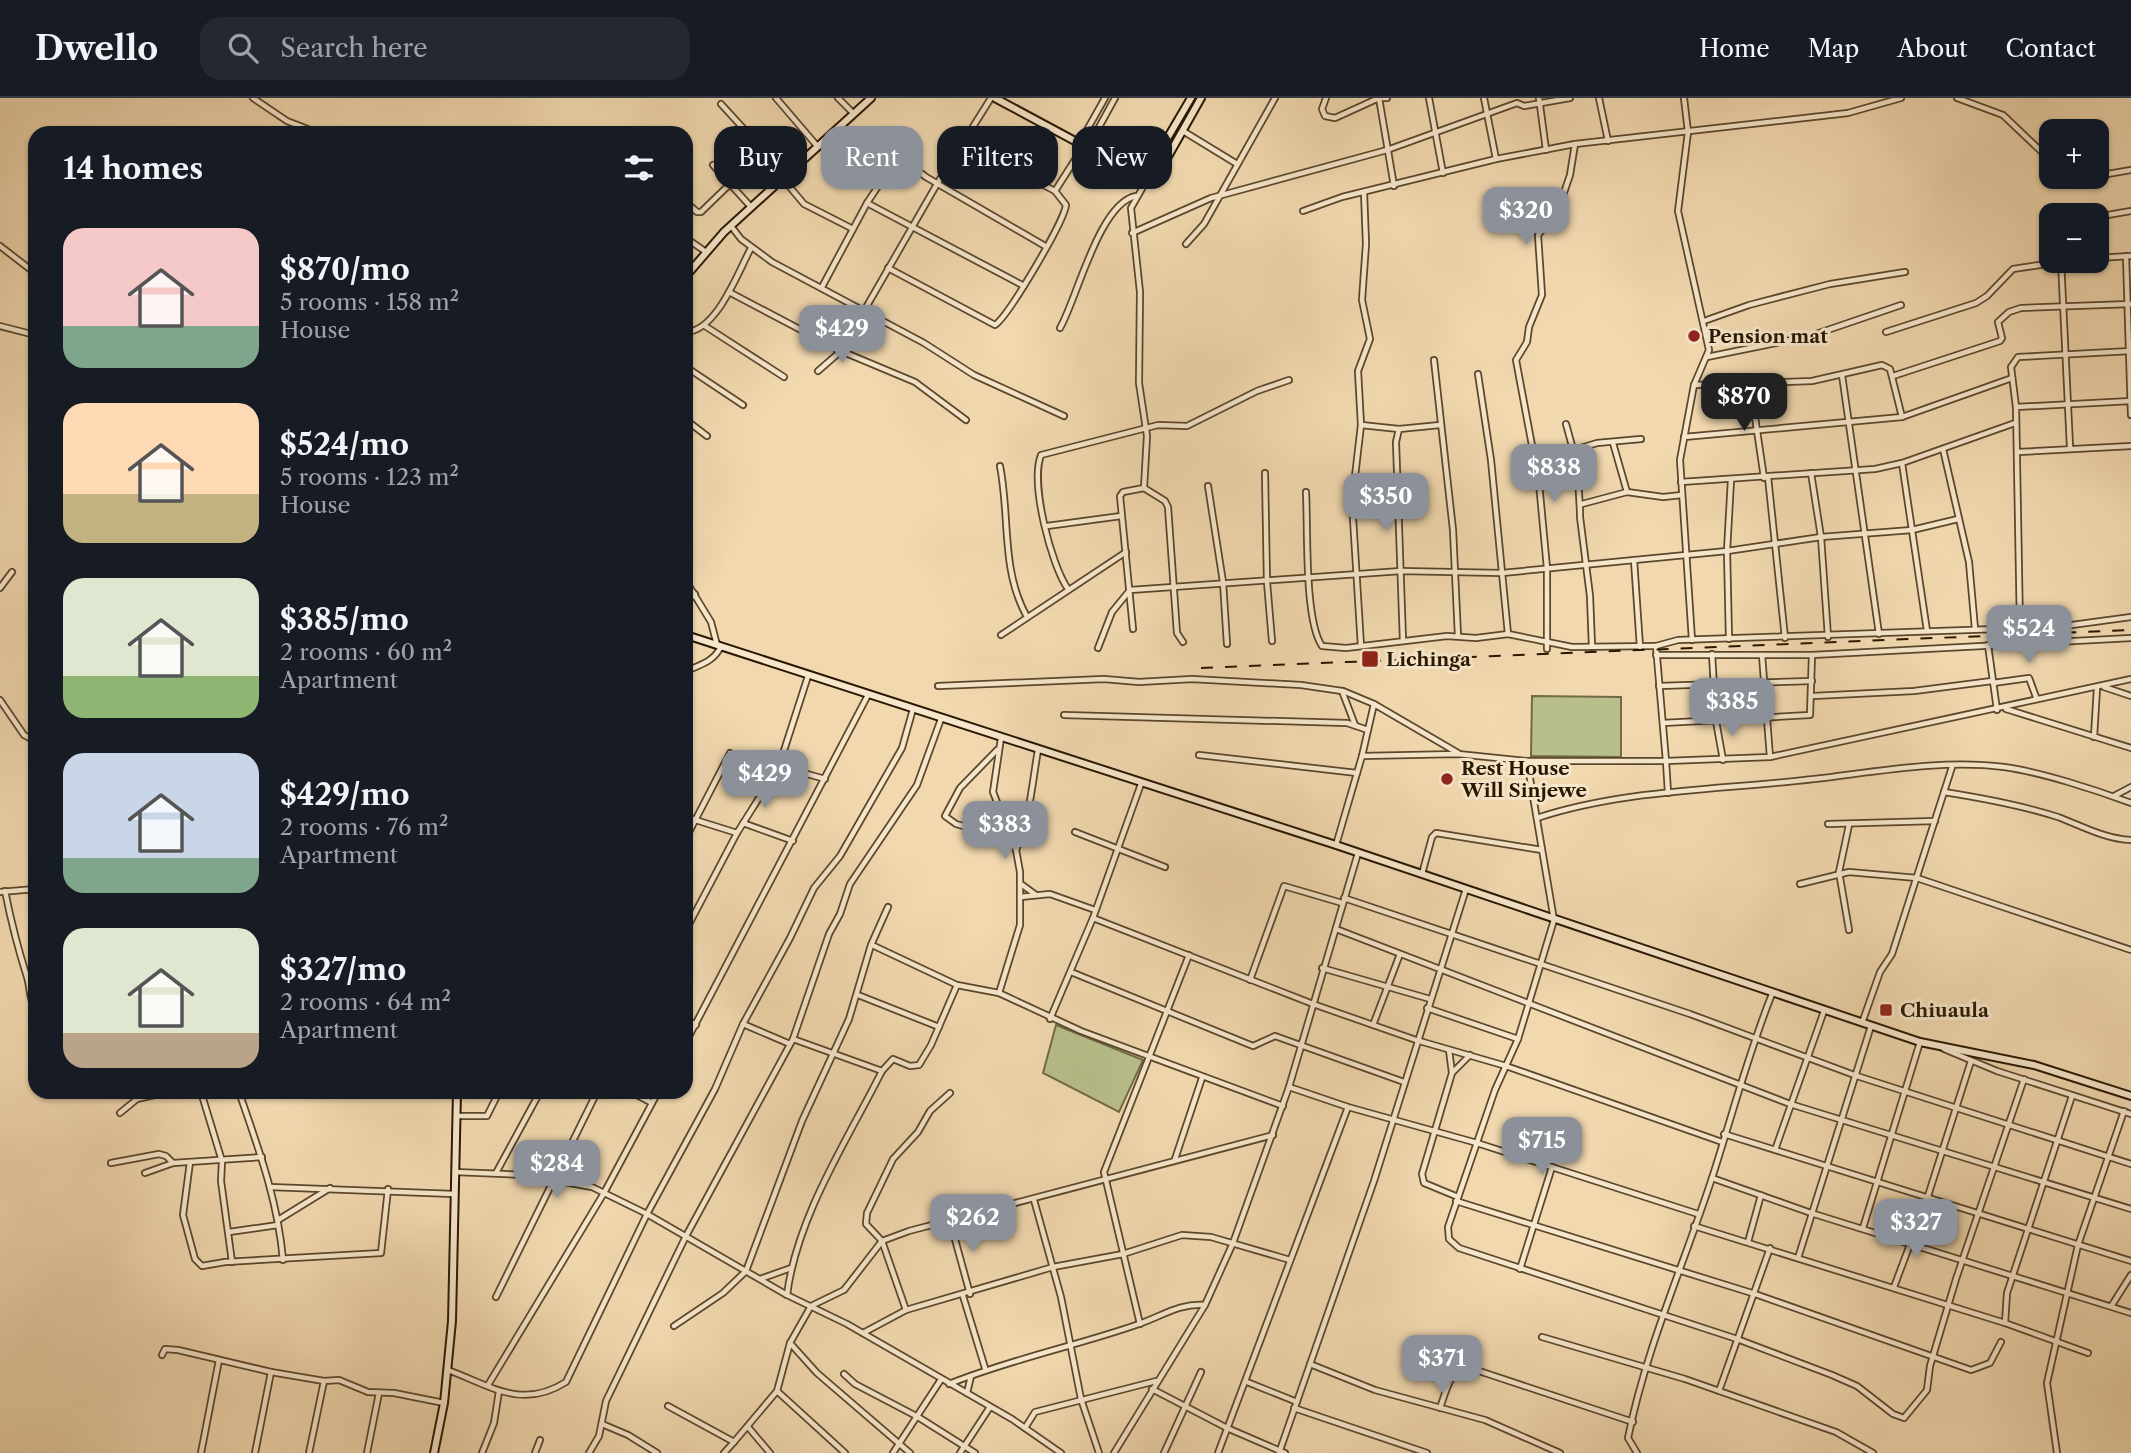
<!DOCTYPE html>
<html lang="en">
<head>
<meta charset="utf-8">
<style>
	body { margin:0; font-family:"Libre Caslon Text",serif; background:#242831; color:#f1f3f6; height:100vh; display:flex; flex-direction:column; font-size:26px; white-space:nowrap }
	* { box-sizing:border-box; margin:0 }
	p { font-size:23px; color:#9ea1a6 }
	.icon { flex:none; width:38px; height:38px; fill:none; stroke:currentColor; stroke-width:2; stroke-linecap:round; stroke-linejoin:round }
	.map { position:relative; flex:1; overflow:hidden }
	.side { position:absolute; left:28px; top:28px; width:665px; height:973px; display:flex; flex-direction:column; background:#171b24; border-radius:21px; box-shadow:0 2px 5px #0004 }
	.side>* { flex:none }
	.guide { position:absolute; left:714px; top:28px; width:665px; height:63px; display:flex; gap:14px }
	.buttons { position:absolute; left:2039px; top:21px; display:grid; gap:14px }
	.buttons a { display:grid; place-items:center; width:70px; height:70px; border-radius:14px; background:#171b24; box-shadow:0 2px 5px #0004; font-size:35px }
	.price { position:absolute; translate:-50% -60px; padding:0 16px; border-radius:14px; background:#8c9099; color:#fff; font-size:23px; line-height:46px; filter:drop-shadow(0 2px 4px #0008) }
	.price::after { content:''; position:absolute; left:50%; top:42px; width:21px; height:16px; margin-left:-10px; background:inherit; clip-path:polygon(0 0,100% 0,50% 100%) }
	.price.current { background:#222; color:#fff }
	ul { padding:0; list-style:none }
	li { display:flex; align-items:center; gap:21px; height:175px; padding:0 35px }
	li span { display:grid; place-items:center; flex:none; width:196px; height:140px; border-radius:21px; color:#555 }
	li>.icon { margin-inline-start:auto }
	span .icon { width:84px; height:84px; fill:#fffc; stroke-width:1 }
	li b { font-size:30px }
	h2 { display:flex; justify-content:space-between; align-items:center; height:84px; padding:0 35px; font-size:30px }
	.chip { padding:0 24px; border-radius:21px; background:#171b24; box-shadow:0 2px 5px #0004; font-size:24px; line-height:63px }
	.chip.current { background:#8c9099; color:#fff }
	header { display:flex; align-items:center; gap:42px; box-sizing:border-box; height:98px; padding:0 35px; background:#171b24; border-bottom:2px solid #363941 }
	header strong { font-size:33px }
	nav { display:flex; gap:38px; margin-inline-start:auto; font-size:24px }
	.search { width:490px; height:63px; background:#242831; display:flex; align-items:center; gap:18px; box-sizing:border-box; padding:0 24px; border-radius:21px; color:#9ea1a6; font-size:26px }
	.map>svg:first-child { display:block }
	.green { fill:#b8bf8c; stroke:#706b46; stroke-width:2 }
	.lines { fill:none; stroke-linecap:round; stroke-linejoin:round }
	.street-casing { stroke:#5b472c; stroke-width:8 }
	.secondary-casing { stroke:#291701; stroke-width:10 }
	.street { stroke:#f6e6cb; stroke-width:4.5 }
	.secondary { stroke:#f6e6cb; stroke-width:6 }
	.rail { stroke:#291701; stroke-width:2; stroke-dasharray:12 12; stroke-linecap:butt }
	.poi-dot { fill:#8f2418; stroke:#f6e6cb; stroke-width:2.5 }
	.labels { text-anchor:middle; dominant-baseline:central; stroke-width:6; stroke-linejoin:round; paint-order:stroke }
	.poi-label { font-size:19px; font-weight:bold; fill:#291701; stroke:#f6e6cb; text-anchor:start }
</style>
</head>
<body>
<header>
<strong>Dwello</strong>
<div class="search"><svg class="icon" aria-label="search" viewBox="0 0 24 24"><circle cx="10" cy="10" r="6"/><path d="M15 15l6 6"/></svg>Search here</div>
<nav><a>Home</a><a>Map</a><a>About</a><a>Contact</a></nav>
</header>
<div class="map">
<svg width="2131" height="1355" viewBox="0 0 2131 1355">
	<rect width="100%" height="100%" fill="#f1d8af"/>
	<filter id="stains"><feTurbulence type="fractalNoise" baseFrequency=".00286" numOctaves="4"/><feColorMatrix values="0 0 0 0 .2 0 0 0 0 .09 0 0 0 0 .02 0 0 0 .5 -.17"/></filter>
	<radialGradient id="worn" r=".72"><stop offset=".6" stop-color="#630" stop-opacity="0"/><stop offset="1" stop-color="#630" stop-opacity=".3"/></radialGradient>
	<g class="green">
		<polygon points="1532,598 1621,599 1621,659 1531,658"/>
		<polygon points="1056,927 1143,962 1119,1014 1043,975"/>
	</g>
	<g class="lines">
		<defs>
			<g id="street">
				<polyline points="253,0 287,23 318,35"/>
				<polyline points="776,0 818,49"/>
				<polyline points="838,0 854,16"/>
				<polyline points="1326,0 1322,11 1325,18 1335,20 1379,0 1394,88"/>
				<polyline points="1379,0 1387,0"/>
				<polyline points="1429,0 1443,75"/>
				<polyline points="1484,0 1496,61"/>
				<polyline points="1539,0 1546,52"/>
				<polyline points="1599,0 1608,43"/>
				<polyline points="1684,0 1688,34 1678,113 1709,252 1694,287 1680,362 1692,542"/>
				<polyline points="1957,0 2003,17 2044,56"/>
				<polyline points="721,6 787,78"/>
				<polyline points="1183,33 1237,66"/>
				<polyline points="882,44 926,79 1045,148"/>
				<polyline points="1078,57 1079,46 1105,0"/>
				<polyline points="713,67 751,109"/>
				<polyline points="2096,78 2131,72"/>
				<polyline points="2086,79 2090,79"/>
				<polyline points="1144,80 1143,89 1131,110 1140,194 1139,285 1147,338 1144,390 1165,403 1168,409 1177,535 1183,544"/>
				<polyline points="783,81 804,106 853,131"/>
				<polyline points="1055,93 1078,57 1087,51 1115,0"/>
				<polyline points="686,104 697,114 701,114 730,86"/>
				<polyline points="867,105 1024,188"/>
				<polyline points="1303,113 1342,99 1496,61 1575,46 1848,15 1901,0"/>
				<polyline points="2096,119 2131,113"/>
				<polyline points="731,128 741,141 772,164 924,245 974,277 1064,318"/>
				<polyline points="1132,135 1211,100 1387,52 1517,5 1524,8 1570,0"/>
				<polyline points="686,140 706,154"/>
				<polyline points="1186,146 1204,126 1275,0"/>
				<polyline points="0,148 35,175"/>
				<polyline points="2126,158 2131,317"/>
				<polyline points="2096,160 2131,158"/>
				<polyline points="2061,163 2070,349"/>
				<path d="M888,170L995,227C1009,217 1064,124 1066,107L1055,93L962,45"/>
				<polyline points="822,189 867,105 898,58"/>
				<polyline points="729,194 841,253 915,284 966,322"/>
				<polyline points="1704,223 1749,207 1830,186 1905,174"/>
				<polyline points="0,228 35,237"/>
				<polyline points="705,228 784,279"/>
				<path d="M1060,230C1077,201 1099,105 1136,98"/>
				<path d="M686,234C717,233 738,174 751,150"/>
				<polyline points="1886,234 1976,205 1987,198 2013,171 2066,163"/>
				<polyline points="1707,259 1810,238 1901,207"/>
				<polyline points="1434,262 1453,432 1458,538"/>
				<polyline points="686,269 743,307"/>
				<polyline points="818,273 841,253 937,86 991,0"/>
				<polyline points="1478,276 1491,362 1508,536"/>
				<polyline points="1842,277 1879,536"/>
				<polyline points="1893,278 2000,243 2002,240 1998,224 2009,214 2021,210 2131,206"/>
				<polyline points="1750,285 1764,380"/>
				<polyline points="1694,287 1812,283 1882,267 1890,271 1902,319"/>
				<polyline points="2016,309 2011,269 2018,259 2131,253"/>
				<polyline points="686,322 707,338"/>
				<path d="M1566,326C1576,358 1580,387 1580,419L1590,498L1592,549"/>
				<polyline points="1361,327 1399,331 1440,327"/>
				<polyline points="1399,331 1396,344 1403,543"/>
				<polyline points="1684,339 1902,319 2012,280"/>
				<polyline points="1613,345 1627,394"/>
				<polyline points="1943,351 1969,464 1975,531"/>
				<polyline points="1574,352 1597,345 1641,341"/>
				<polyline points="2018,354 2131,348"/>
				<polyline points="1902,365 1927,533"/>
				<path d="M1000,368C1010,418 1001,471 1026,517"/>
				<polyline points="1265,375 1267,484 1272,543"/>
				<polyline points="1811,375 1821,439 1828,539"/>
				<polyline points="1768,379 1785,540"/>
				<polyline points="1681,384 1875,371 1902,365 2015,325"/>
				<polyline points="1208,388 1223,484 1227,546"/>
				<path d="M1306,394C1308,429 1304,522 1322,548L1346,550L1447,538L1476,540L1508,536L1572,549L1656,548"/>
				<polyline points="1582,406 1627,394 1663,399 1682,397"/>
				<polyline points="1047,428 1121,418"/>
				<polyline points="1634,462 1640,549"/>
				<polyline points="686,483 711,524 717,547"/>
				<polyline points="0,490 12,474"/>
				<path d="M1068,491C1051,467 1030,385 1041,357L1158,327L1187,328L1257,293L1289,282"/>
				<polyline points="686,505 695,496"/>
				<polyline points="2020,530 2016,309 2131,303"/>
				<polyline points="1133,531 1120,398 1123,394 1144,390"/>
				<polyline points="1001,537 1126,454"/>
				<polyline points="1729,541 1727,453 1731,382"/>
				<polyline points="1988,547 1997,612"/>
				<polyline points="1361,548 1352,404 1361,327 1358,273 1370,241 1362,202 1366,146 1364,94"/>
				<polyline points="1098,550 1112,514 1130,492 1401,473 1502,475 1727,453 1821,439 1912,432 1958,421"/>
				<polyline points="1547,551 1547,470 1539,385 1516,262 1527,244 1529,229 1542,197 1538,137 1557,115 1570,77 1575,46"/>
				<polyline points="1712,556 1716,623 1723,662"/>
				<polyline points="1656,557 1812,557 2131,540"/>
				<polyline points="1762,557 1770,659"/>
				<path d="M686,573C700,567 715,563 721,548"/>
				<polyline points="1993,585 2029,580 2036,599"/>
				<polyline points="938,588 1104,581 1139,584 1192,581 1301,587 1342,593 1355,627"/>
				<polyline points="1659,588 1812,583"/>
				<polyline points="2104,589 2131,598"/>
				<polyline points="1343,593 1374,606 1458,655"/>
				<polyline points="1813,598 1914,593 1992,583"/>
				<polyline points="0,602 24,637 35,643"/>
				<polyline points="2006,611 2131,650"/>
				<polyline points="1064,617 1347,625 1368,632"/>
				<polyline points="1663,625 1810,617 1812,557"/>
				<polyline points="2094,639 2097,590"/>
				<polyline points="686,642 687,640"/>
				<polyline points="1199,657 1357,675"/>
				<polyline points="1362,658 1374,606"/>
				<polyline points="1527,663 1554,822 1518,941 1495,992 1448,1129 1449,1141 1459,1150 1737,1241 1832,1277 1857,1288 1893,1316 1904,1320 1927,1292 1930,1268 1956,1181 2024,981"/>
				<polyline points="779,668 825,681"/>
				<path d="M1944,694C1982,700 2021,707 2058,719C2082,728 2105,741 2131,742"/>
				<polyline points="1668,695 1666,663 1770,659 2131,581"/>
				<polyline points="2114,698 2131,689"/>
				<polyline points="996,707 974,731 956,726 945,718 960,690 997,652"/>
				<polyline points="686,719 737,735"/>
				<path d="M1537,720C1625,691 1722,692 1814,681C1875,674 1942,661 2004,669C2041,674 2096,692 2131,705"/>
				<polyline points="743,725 793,743"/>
				<polyline points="1828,726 1935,723"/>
				<polyline points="1075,734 1165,769"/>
				<polyline points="686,740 730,655"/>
				<polyline points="1336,747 1362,658 1458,656 1527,663 1666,663 1656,548 1678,542 2057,529 2131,519"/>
				<path d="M1016,752C1030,720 1032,686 1038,652"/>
				<polyline points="1422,776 1432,739 1436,735 1542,752"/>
				<polyline points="1021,786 1036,797"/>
				<polyline points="1800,786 1849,774 1917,780 2131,852"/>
				<path d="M5,793C11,823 18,851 27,879C31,892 28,896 35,911"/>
				<polyline points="0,794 35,791"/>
				<polyline points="1020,799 1050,796 1095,812"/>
				<polyline points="1344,800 1690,916 1857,978 2131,1066"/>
				<polyline points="1093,820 1313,906 1416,942 1506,968 1722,1044"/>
				<polyline points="1336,831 1790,1006 2131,1111"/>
				<polyline points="686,832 737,735 779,668 808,578"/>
				<polyline points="1849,832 1839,774 1849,727"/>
				<polyline points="872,847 957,887 999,895 1081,933 1283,1008"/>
				<polyline points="1322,870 1430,901"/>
				<polyline points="1071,874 1253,948 1275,938 1404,984"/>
				<polyline points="1250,882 1284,788 1342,805"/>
				<polyline points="999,895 1020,827 1020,774 1016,752 993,694 1001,640"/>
				<polyline points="858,897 939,929"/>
				<polyline points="1427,910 1518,941"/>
				<polyline points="686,921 696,927"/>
				<polyline points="1050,921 1093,820 1141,686"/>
				<polyline points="1862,925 1880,874 1892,856 1952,669"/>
				<polyline points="743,926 790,946"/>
				<polyline points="1373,927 1400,856"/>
				<polyline points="793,941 882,973"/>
				<polyline points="686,944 868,597"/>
				<polyline points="1944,951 1997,973 2131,1016"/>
				<polyline points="1449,952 1452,975 1422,1076 1424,1085 1458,1099"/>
				<polyline points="1453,974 1470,957"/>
				<polyline points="1289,989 1348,1009 1477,1045 1698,1116"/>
				<polyline points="201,994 222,1063 221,1083 232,1164"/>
				<path d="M239,994C258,1049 278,1103 283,1162"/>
				<polyline points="631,994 652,1005"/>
				<polyline points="120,1015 137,1001 167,994"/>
				<polyline points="457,1018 487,1018 499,994"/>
				<polyline points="1724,1036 2131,1163"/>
				<polyline points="1775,1052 1824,913"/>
				<polyline points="1175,1061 1202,980"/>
				<polyline points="190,1064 183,1117 195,1161 202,1168 225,1164 381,1155 388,1091"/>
				<polyline points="111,1065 159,1056 166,1058 173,1065"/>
				<polyline points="455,1074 526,1077 592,1089 647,1116 787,1197 847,1226 1012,1321 1061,1355"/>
				<polyline points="145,1075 173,1065 262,1059"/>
				<polyline points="496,1075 540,994"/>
				<polyline points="1712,1080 1811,1115 2131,1215"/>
				<polyline points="270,1089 454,1096"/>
				<polyline points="1034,1102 1061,1199 1081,1301 1099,1355"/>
				<polyline points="1456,1103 1755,1196 1971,1272 1990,1265 2001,1244"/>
				<polyline points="278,1122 330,1090"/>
				<polyline points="950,1123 970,1196"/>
				<polyline points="1694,1128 2005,1225 2088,1255"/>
				<polyline points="1863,1130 1920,944"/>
				<polyline points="229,1134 278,1127"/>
				<polyline points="1748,1144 1761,1097"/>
				<polyline points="1798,1160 1871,928"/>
				<polyline points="1520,1171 1552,1069"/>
				<polyline points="760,1181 791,1170"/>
				<polyline points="1894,1189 1927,1101 1971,963"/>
				<path d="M787,1197C797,1118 847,1043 882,973L893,961L910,968L919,967L931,947L957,887"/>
				<polyline points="963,1198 985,1270"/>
				<polyline points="496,1199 597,994"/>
				<polyline points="2112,1207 2131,1177"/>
				<polyline points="906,1212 882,1143 866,1126 867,1115 893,1061 918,1034 930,1013 950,995"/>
				<polyline points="2005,1225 2007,1195 2072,998"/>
				<polyline points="1140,1226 1104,1074 1189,857"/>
				<polyline points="674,1228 723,1195 746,1173 802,1023 849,921 871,847 888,809"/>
				<polyline points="863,1235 906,1212 1053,1169 1123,1156 1182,1137 1211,1139 1290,1162"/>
				<polyline points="1542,1239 1685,1281 1836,1334 1873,1355"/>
				<polyline points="790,1245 817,1275 910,1355"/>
				<polyline points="162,1257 165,1251 178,1252 271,1274 324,1283 339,1282 368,1294 394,1295 444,1305"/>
				<polyline points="1310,1266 1375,1292 1485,1322 1560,1355"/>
				<path d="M448,1272C491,1288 522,1312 566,1284L647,1116L715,991L743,926L790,840L814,790L840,758L902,650L913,611"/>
				<polyline points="844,1276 855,1286 918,1319 975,1355"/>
				<polyline points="1247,1284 1297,1304"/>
				<path d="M949,1286C1011,1261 1076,1248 1139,1226C1162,1218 1180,1205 1205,1207"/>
				<polyline points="488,1287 604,1095 658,994"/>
				<polyline points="1152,1291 1227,1330 1285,1355"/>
				<polyline points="1719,1293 1770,1150"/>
				<polyline points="967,1295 971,1278"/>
				<polyline points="668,1308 734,1344 777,1293"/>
				<polyline points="1294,1310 1427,1355"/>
				<path d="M1440,1310C1445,1296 1450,1274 1464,1268L1633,1324"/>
				<polyline points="602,1326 628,1337 657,1355"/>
				<polyline points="748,1329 770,1355"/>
				<polyline points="1025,1330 1035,1314 1156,1283"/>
				<polyline points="201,1355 219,1262"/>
				<polyline points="255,1355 271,1274"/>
				<polyline points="309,1355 324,1283"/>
				<polyline points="367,1355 379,1295"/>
				<polyline points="482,1355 494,1325 499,1293"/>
				<polyline points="535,1355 540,1342"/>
				<polyline points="589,1355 599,1338 606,1303 686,1138 793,941 829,836 840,816 850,786 917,687 941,621"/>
				<polyline points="724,1355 734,1344"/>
				<polyline points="845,1355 777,1293 790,1245 811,1208 844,1192 882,1143 909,1133 1273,1037"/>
				<polyline points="893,1355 940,1283"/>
				<polyline points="960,1355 990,1309"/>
				<polyline points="1114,1355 1205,1207 1233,1145 1289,989 1358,755"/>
				<polyline points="1164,1355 1201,1274"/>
				<polyline points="1218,1355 1348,1009"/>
				<polyline points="1279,1355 1374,1083 1466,791"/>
				<path d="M1637,1355L1628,1340C1646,1250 1684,1166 1712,1080C1732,1018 1748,956 1772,896"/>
				<polyline points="2057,1355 2047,1285 2078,1147 2124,1013"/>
			</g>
			<g id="secondary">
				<polyline points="995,0 1153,85 1201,0"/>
				<polyline points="1144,80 1191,0"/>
				<polyline points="686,178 724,134 871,0"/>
				<polyline points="686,537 1336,747 1920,944 2034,967 2131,998"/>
				<polyline points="434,1355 444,1305 452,1223 457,994"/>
			</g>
		</defs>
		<use href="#street" class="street-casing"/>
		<use href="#secondary" class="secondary-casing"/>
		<use href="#street" class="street"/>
		<use href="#secondary" class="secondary"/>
		<polyline class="rail" points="1201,570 2131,532"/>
	</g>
	<g class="poi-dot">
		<circle cx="1694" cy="238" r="7"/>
		<rect x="1361" y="552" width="18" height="18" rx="3.5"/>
		<circle cx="1447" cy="681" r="7"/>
		<rect x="1879" y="905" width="14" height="14" rx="3.5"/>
	</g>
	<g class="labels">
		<g class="poi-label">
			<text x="1708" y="238">Pension mat</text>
			<text x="1386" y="561">Lichinga</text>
			<text x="1461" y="670">Rest House<tspan x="1461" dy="22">Will Sinjewe</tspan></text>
			<text x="1900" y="912">Chiuaula</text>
		</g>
	</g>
	<rect width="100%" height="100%" filter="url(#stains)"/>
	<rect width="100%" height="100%" fill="url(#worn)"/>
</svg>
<div class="buttons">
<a>+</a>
<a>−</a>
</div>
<b class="price" style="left:1526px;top:149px">$320</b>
<b class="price" style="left:842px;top:267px">$429</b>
<b class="price current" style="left:1744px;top:335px">$870</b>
<b class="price" style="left:1554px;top:406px">$838</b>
<b class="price" style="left:1386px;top:435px">$350</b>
<b class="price" style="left:2029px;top:567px">$524</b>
<b class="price" style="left:1732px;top:640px">$385</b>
<b class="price" style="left:765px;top:712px">$429</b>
<b class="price" style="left:1005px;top:763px">$383</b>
<b class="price" style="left:1542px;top:1079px">$715</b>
<b class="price" style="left:557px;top:1102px">$284</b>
<b class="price" style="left:973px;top:1156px">$262</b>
<b class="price" style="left:1916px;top:1161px">$327</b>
<b class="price" style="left:1442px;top:1297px">$371</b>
<div class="guide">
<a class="chip">Buy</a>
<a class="chip current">Rent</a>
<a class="chip">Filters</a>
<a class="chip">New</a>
</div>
<section class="side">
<h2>14 homes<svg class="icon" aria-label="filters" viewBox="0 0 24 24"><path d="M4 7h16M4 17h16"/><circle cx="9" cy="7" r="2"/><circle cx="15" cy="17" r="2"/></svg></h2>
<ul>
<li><span style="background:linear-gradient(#f6c9c9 70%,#7fa58c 0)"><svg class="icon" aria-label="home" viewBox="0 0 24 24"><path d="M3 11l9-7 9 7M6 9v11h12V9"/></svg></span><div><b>$870/mo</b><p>5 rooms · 158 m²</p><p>House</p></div></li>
<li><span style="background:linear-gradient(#ffd9b3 65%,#c2b280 0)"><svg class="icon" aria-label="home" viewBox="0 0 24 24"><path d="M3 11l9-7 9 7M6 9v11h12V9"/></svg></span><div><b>$524/mo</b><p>5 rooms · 123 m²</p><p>House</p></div></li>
<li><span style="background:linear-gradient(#dfe7d0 70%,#8fb573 0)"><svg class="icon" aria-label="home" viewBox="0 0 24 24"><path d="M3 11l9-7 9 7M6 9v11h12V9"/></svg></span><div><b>$385/mo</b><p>2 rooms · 60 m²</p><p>Apartment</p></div></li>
<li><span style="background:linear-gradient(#c9d6e8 75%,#7fa58c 0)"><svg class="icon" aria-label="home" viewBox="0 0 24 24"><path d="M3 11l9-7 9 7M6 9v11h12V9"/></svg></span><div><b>$429/mo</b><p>2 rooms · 76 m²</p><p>Apartment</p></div></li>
<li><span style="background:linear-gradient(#dfe7d0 75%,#b9a48a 0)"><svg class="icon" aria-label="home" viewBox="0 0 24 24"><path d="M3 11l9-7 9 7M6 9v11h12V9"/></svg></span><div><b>$327/mo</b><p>2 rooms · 64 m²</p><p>Apartment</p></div></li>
</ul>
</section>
</div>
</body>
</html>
